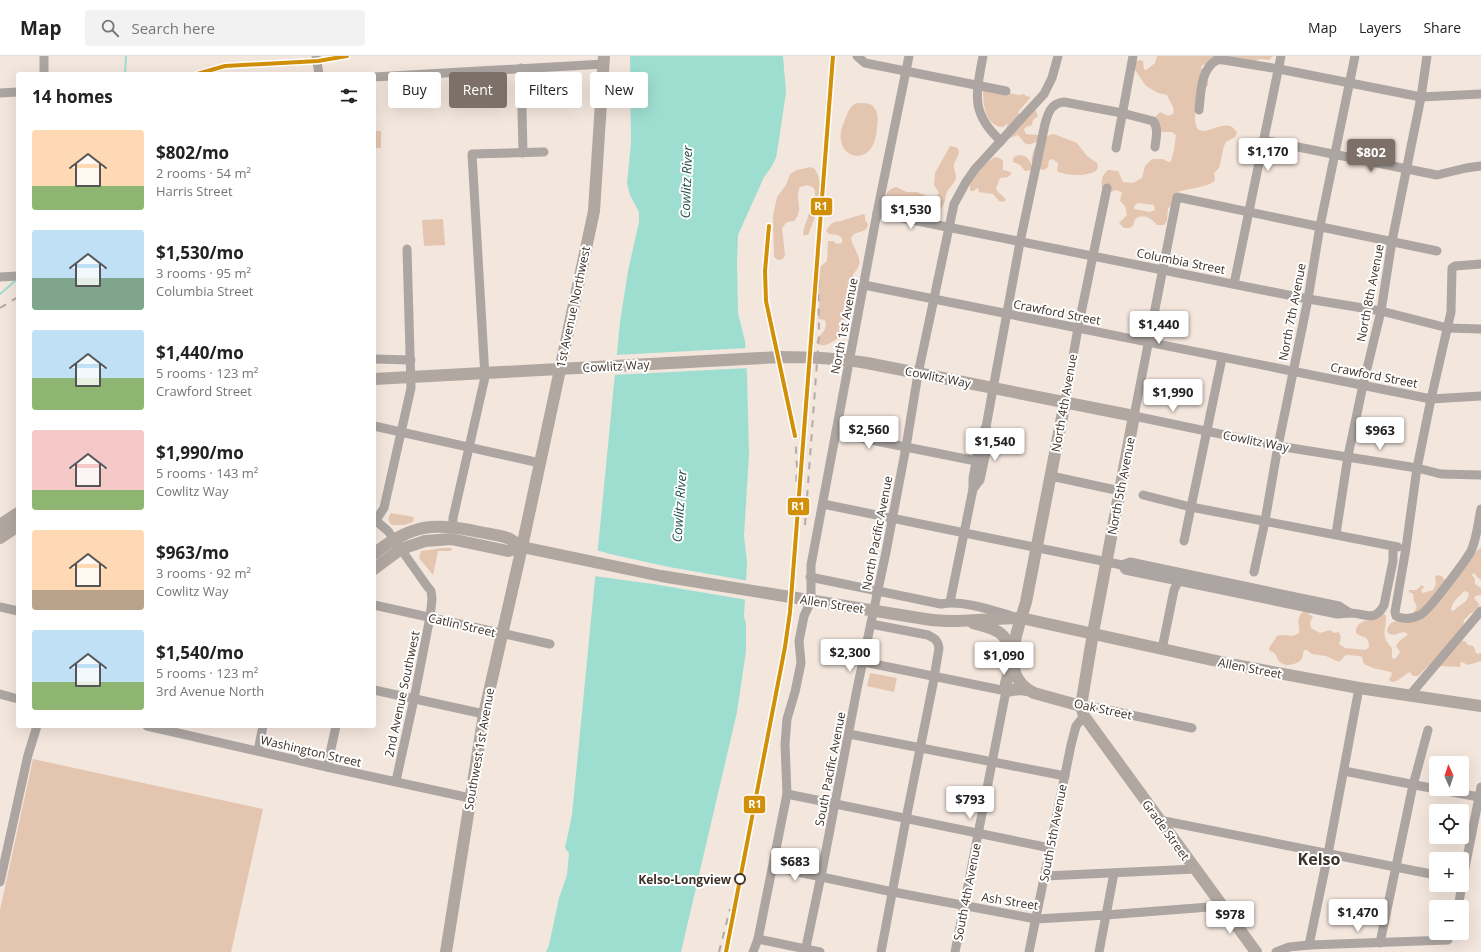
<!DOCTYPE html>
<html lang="en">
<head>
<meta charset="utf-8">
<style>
	body { margin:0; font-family:"Open Sans",sans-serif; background:#f2f2f2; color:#222; height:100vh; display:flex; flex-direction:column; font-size:15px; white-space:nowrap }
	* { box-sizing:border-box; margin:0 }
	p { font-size:13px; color:#767676 }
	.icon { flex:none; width:22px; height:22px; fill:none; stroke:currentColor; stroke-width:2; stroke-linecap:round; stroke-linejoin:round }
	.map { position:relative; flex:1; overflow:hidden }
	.details { position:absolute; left:16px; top:16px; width:360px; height:656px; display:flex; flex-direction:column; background:#fff; border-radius:4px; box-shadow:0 4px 16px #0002 }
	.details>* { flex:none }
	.banner { position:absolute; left:388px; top:16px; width:380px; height:36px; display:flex; gap:8px }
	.needle { width:26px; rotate:357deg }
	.controls { position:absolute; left:1429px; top:700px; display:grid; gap:8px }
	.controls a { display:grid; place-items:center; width:40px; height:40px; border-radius:4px; background:#fff; box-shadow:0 4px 16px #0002; font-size:20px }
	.price { position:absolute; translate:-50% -34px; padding:0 9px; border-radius:4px; background:#fff; color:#222; font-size:13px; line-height:26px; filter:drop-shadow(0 1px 2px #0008) }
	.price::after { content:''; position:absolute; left:50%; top:24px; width:12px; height:9px; margin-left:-6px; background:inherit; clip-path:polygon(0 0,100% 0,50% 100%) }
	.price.current { background:#7d7068; color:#fff }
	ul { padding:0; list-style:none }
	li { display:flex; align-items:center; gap:12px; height:100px; padding:0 16px }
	li span { display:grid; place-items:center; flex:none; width:112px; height:80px; border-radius:4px; color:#555 }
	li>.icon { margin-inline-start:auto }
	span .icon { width:48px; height:48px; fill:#fffc; stroke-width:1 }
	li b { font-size:17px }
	h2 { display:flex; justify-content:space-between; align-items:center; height:48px; padding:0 16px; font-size:17px }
	.pill { padding:0 14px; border-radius:4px; background:#fff; box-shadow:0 4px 16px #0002; font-size:14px; line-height:36px }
	.pill.current { background:#7d7068; color:#fff }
	header { display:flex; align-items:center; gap:24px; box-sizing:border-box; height:56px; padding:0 20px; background:#fff; border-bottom:1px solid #e0e0e0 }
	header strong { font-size:19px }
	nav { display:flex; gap:22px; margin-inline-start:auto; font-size:14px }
	.search { width:280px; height:36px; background:#f2f2f2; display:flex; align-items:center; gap:10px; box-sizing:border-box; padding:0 14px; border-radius:4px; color:#767676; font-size:15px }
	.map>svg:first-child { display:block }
	.green { fill:#e4c6b0; fill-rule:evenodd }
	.water { fill:#9eded0 }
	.pier { fill:#f3e6dd }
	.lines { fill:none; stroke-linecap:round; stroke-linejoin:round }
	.stream { stroke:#9eded0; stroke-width:2 }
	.minor { stroke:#aca5a1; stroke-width:9 }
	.major { stroke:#b1a7a1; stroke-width:12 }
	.rail { stroke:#b3aaa6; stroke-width:2; stroke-dasharray:7 7; stroke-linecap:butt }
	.rail-1-casing { stroke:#fff; stroke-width:7 }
	.rail-1 { stroke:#d28f08; stroke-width:4 }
	.stop-dot { fill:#fff; stroke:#3d3129; stroke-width:2 }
	.labels { text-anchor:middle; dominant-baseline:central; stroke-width:4; stroke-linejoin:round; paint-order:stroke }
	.street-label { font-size:12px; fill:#3d3129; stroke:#fff }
	.stop-label { font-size:12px; font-weight:bold; fill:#3d3129; stroke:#fff; text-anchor:end }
	.water-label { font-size:13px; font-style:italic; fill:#244f48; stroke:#fff }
	.district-label { font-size:16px; font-weight:bold; fill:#3d3129; stroke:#fff }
	.line-badge { stroke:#fff; stroke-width:1.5 }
	.badge-label { font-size:11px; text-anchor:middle; font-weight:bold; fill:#fff }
</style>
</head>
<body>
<header>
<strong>Map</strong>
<div class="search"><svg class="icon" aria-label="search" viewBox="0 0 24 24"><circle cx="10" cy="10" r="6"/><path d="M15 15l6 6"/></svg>Search here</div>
<nav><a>Map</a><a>Layers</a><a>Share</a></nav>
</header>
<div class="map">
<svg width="1481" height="896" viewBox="0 0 1481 896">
	<rect width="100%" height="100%" fill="#f3e6dd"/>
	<g class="green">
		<path d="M1157,0H1273L1269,4L1260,3C1256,4 1255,6 1252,7C1243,8 1222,7 1216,10L1206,8L1201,10L1202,16L1208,25V30C1201,32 1198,37 1197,44C1186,106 1225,51 1237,77L1235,81L1226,86L1224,90L1219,112L1214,117L1215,124C1209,132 1186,132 1175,137L1172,149L1168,152L1167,165L1164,169H1157C1151,162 1144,157 1135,163L1133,170L1129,172H1124L1119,167L1127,159L1125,150L1120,145L1122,136L1115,134L1111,136L1102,132C1101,125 1102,119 1108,114L1118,115L1123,126L1133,127L1142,122L1145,110L1152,103H1162L1169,106L1171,105L1174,94L1176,79L1172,76H1158L1155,61L1160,56L1168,60L1173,58C1176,52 1169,45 1167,39L1158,37L1146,30L1135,14V6L1139,4L1143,5L1144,13L1146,14L1155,7ZM1138,147L1154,149L1155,154L1150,156L1134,153V150Z"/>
		<path d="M983,32L1019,39L1024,38L1026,40L1031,41L1018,56L1020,59L1035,54L1036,55L1038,60L1033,64L1032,69L1026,71L1024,73L1026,78L1038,79V85C1024,92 1026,87 1018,79L1010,82L1006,73L1008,67L1003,71H1000C984,66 983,47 983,32Z"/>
		<path d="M858,47H865L872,49C879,56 878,63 877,72C874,118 828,101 844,66C847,59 849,49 858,47Z"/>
		<rect x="374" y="75" width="7" height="17"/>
		<path d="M1054,78L1077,87L1087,100L1097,107L1098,111L1097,114C1089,121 1066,120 1057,115L1058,107L1053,103L1049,104L1048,111L1044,114L1038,113L1032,107C1030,94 1041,80 1054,78Z"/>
		<path d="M950,90C965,91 957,101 954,108C953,113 956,116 956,121C956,126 951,130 948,134C945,139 946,146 942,151L920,154L901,152L883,147C883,140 888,133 896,131L907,136H917L929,141H936L939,137L934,129L935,117Z"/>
		<path d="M1018,99C1026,99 1028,102 1032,109L1031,114L1025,115L1020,109L1013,106V102Z"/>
		<path d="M995,101L1000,102L1003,105V114L1011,116V118L1008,121L1000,122L996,132C997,137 1003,139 1006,144L1003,146L999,145L993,138L979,136L978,132L973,135H970V130L967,128L979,112Z"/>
		<path d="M811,111L815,113C827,135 816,158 808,179H803C803,173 806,167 808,161C809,154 822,133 810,130C806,129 804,130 800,131C794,144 805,153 794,165L787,166L782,172L785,199L783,203L778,204L774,201L773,160L777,141L786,129L790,118L797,114Z"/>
		<path d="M863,158L865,159V164L868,168L867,172C862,178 854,174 851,183C853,192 861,200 859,209C857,215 852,217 852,224L860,230C858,241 849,248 845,258C843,264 847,267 847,273C846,277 830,289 825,289C822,290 819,288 816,287C818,277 829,277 825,264L818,263L820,240L813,230V225L818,213L827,205L828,185H833L837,188L842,187V182L838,179L829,178L826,175L830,169L834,166L841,165Z"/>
		<polygon points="443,163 445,189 424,190 422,164"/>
		<path d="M391,457L414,461L413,466L404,469H392C387,465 388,461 391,457Z"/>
		<path d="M1481,491V524L1478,522L1475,518L1473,517L1472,519L1475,523V528L1481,532V539L1476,540L1474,542L1479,548L1478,553L1475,556L1471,557L1464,564L1463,574L1454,580L1451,584L1465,585L1468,589C1476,589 1473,592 1477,598L1481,597V605L1468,609L1462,606L1460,607L1461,610L1459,611L1440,610L1437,601L1418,620H1413L1410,616C1403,619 1400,625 1392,626L1389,624L1392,618L1391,616L1373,612L1364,608L1362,601L1360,600L1346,599L1339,606L1326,600L1312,598L1307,594H1304C1303,597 1303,601 1301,604C1296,609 1285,611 1280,606C1274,600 1280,600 1269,594V592L1277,580C1285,577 1291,583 1299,577C1300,569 1295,562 1304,555L1309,557V559L1313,560L1310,567L1311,572L1320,577L1330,574L1334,577L1339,576L1341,581L1339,588L1345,592L1366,594L1369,591C1369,578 1363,583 1356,577C1356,566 1363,566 1372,563C1376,561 1379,558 1384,558L1386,560C1386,576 1380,579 1392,592V601L1393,603L1396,602L1400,596L1396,590C1399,583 1404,583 1408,578L1404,576C1398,577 1394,581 1388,577L1387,573L1391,567C1401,563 1412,561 1417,551L1414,545L1413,538L1409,536V534H1416L1422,529L1424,531L1421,535L1423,537L1433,534L1436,528L1435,521L1437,519L1442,520L1445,524ZM1464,535L1469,537C1468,548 1460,547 1455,554L1451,555C1451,546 1459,541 1464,535Z"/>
		<polygon points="442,492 452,492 451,495 438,495 433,519 419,502 421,495"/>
		<polygon points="870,617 897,622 894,636 867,630"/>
		<polygon points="33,703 263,753 231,896 0,896 0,854"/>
	</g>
	<polygon class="water" points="630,0 783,0 786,36 779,84 776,102 770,113 764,121 738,179 737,207 738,257 745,285 747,320 749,398 744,480 747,506 744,560 746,568 746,595 737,656 681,896 546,896 549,889 559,842 567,819 569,797 565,792 572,759 620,266 628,215 639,166 639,156 630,139 627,127 631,87"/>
	<g class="pier">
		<polygon points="747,292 749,312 613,319 615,299"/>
		<polygon points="596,494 610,498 669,511 749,525 747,544 653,528 594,520"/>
	</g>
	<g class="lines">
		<g class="stream">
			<polyline points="125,18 126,0"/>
			<polyline points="0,238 15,225"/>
		</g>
		<g class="minor">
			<polyline points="44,0 44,18"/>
			<polyline points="316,0 319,18"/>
			<polyline points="857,0 865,7 1006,35"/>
			<path d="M983,0C976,38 970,57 1001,85"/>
			<polyline points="521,12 523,97"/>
			<polyline points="374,21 604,8"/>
			<polyline points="0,37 18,36"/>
			<path d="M1199,54C1201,36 1200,13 1218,3L1279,13L1421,41L1481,38"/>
			<polyline points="1263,84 1437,119 1466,112 1481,110"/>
			<polyline points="1116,92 1133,0"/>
			<polyline points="877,157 1308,243 1381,255 1448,272 1481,273"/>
			<polyline points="1437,195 1177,141 1134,360 1278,390 1417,412 1441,418 1481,419"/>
			<path d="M1481,208L1455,210L1452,212L1451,256L1431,343L1417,412L1406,492L1395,556L1396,560C1404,564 1412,563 1420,559C1428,556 1466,504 1471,495C1477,482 1478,466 1481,453"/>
			<polyline points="0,221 18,220"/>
			<polyline points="1234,228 1281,0"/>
			<polyline points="864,229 1431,343 1481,340"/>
			<polyline points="374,303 411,304"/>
			<polyline points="1065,346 1078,272 1107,132"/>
			<polyline points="374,370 540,407"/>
			<polyline points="836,377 976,405"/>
			<polyline points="1051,420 1120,435"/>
			<path d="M973,433L980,424L986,396L989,383L986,371L1020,186L1045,68C1048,57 1051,47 1064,46L1122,57L1153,65C1159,72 1156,82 1155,91"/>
			<polyline points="1143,439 1191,451 1398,491"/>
			<polyline points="823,448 1122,509 1130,506 1339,550 1350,557"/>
			<polyline points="374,463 388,475 427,530 431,535 432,543 430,561 414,643 396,725"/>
			<polyline points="376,464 384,452 411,332 407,193"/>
			<polyline points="453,470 453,462 485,321 472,98 544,96"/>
			<polyline points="1336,478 1348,400 1363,329 1381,255 1392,185 1421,41 1427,0"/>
			<polyline points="1184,485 1222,302"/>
			<path d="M1122,509L1125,514L1337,558C1341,558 1346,557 1350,557C1365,557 1375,567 1384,549L1393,505V491"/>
			<polyline points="1254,516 1265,465 1278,390 1308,243 1320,170 1355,0"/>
			<path d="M810,521L941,548C963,544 991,554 1012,560"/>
			<polyline points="950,546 973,433 973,422 981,379 986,371"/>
			<polyline points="374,549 550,588"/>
			<polyline points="0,551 18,555"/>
			<path d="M871,568L928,579C934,582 938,584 939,592L933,628L906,763L881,896"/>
			<polyline points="1162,593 1174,534 1178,526"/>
			<polyline points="864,606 1006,635 955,896"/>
			<polyline points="374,634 484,658"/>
			<polyline points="0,638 18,643"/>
			<polyline points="1410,639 1481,555"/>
			<polyline points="1081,650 1089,650 1192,672"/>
			<polyline points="147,670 327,711 470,742"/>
			<polyline points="849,678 1065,720"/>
			<polyline points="258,695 263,670"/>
			<polyline points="327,711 336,670"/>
			<polyline points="1344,715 1436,733"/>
			<polyline points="1436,733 1479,741 1481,740"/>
			<polyline points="787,738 1050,792"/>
			<polyline points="1159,764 1436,819"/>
			<polyline points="774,811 893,836 1036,863 1106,859 1222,850"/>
			<polyline points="1045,820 1195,813"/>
			<polyline points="0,826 28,699 37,670"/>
			<polyline points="1462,827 1481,731"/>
			<polyline points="1459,846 1462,829"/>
			<polyline points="758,883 820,896"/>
			<polyline points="1380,887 1413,729 1428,674"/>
			<polyline points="1309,889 1328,798 1359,632"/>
			<polyline points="753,896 758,883 787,738 785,688 787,663 795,636 801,607 799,585 804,560 811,545 811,509 877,157 909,0"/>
			<polyline points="805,896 822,815 857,633 886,496 906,391 918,318 954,148 966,126 975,113 1044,38 1052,22 1058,0"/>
			<polyline points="1029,896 1071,689 1076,670 1084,660"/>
			<polyline points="1099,896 1114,817"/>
			<polyline points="1276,896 1289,891 1309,889 1448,884"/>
		</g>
		<g class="major">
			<path d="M374,323L780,301C810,301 838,302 867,307L1134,360L1093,577L1081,650L1084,660L1256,896"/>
			<path d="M1065,346L1026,546C1018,575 997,619 1034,637L1081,650"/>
			<polyline points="0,469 18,457"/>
			<polyline points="0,482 18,470"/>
			<path d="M374,498C411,468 434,466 480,476C489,478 501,479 510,483C514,485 518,489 522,491"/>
			<path d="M374,513L401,493L425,485L451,483L508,495L522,491L661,520L925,563C957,568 989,562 1021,562L1235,609L1359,632L1481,650"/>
			<path d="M973,567C996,574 1003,573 1013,597"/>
			<polyline points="1012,607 1006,627 1006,635 1020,633 1027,634"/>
			<polyline points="446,896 484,658 522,491 594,155 604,0"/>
		</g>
		<g class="rail">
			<polyline points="197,18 225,10 318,5 347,0"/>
			<polyline points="769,170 765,215 766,245 795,378 797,412 796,431"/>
			<polyline points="0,252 18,241"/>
			<polyline points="805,469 819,279 818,195"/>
			<polyline points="719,896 730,853"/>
		</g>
		<defs>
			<g id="rail-1">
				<polyline points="197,18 225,10 318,5 347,0"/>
				<polyline points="769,170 765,215 766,245 795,380"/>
				<polyline points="726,896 785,591 790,556 833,0"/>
			</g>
		</defs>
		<use href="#rail-1" class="rail-1-casing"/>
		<use href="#rail-1" class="rail-1"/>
	</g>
	<circle class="stop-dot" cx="740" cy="823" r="5"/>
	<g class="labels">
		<g class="street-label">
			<text transform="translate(1181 205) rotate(11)">Columbia Street</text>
			<text transform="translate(1370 237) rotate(-79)">North 8th Avenue</text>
			<text transform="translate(573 251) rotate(-78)">1st Avenue Northwest</text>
			<text transform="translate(1057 256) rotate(11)">Crawford Street</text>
			<text transform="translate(1292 256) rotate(-79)">North 7th Avenue</text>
			<text transform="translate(844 270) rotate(-79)">North 1st Avenue</text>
			<text transform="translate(616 310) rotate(-3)">Cowlitz Way</text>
			<text transform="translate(1374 319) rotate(11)">Crawford Street</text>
			<text transform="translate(938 321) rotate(11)">Cowlitz Way</text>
			<text transform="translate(1064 347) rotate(-80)">North 4th Avenue</text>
			<text transform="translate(1256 385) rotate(11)">Cowlitz Way</text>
			<text transform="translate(1121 430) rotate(-79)">North 5th Avenue</text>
			<text transform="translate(877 477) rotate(-79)">North Pacific Avenue</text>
			<text transform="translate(832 548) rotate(9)">Allen Street</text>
			<text transform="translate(462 569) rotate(13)">Catlin Street</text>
			<text transform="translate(1250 612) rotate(11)">Allen Street</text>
			<text transform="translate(402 638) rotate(-78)">2nd Avenue Southwest</text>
			<text transform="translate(1103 653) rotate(12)">Oak Street</text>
			<text transform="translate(479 693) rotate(-80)">Southwest 1st Avenue</text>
			<text transform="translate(311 695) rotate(13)">Washington Street</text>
			<text transform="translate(830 713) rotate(-79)">South Pacific Avenue</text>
			<text transform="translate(1166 774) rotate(54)">Grade Street</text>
			<text transform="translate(1053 777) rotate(-79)">South 5th Avenue</text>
			<text transform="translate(967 836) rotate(-79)">South 4th Avenue</text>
			<text transform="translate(1010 845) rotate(9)">Ash Street</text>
		</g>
		<g class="stop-label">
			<text x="731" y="823">Kelso-Longview</text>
		</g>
		<g class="water-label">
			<text transform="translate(686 126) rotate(-88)">Cowlitz River</text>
			<text transform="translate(679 450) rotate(-86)">Cowlitz River</text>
		</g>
		<g class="district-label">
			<text x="1319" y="803">Kelso</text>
		</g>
	</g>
	<g class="line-badge">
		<rect x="810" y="141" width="23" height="19" rx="4" fill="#d28f08"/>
		<rect x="787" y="441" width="23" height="19" rx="4" fill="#d28f08"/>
		<rect x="743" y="739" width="23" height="19" rx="4" fill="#d28f08"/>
	</g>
	<g class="badge-label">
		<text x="821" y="154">R1</text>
		<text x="798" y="454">R1</text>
		<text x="755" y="752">R1</text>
	</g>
</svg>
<div class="controls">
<a><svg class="needle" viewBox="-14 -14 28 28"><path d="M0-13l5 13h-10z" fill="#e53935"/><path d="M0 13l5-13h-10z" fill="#767676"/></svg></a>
<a><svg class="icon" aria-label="locate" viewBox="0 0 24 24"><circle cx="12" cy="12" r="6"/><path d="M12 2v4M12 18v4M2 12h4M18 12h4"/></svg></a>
<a>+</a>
<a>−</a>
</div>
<b class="price" style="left:1268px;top:116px">$1,170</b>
<b class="price current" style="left:1371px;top:117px">$802</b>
<b class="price" style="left:911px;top:174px">$1,530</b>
<b class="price" style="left:1159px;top:289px">$1,440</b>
<b class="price" style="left:1173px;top:357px">$1,990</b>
<b class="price" style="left:869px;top:394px">$2,560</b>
<b class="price" style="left:1380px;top:395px">$963</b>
<b class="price" style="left:995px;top:406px">$1,540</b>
<b class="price" style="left:850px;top:617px">$2,300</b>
<b class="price" style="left:1004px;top:620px">$1,090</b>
<b class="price" style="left:970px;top:764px">$793</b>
<b class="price" style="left:795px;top:826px">$683</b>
<b class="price" style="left:1358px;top:877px">$1,470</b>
<b class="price" style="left:1230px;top:879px">$978</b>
<div class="banner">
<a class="pill">Buy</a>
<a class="pill current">Rent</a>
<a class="pill">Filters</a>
<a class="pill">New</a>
</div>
<section class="details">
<h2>14 homes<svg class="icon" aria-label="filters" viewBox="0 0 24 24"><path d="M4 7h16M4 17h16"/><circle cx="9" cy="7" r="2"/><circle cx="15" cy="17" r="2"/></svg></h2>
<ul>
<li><span style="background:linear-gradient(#ffd9b3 70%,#8fb573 0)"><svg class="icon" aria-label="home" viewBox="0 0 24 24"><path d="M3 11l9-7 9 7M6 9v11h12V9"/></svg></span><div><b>$802/mo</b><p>2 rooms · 54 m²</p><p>Harris Street</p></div></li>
<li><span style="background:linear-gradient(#bfe0f5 60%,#7fa58c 0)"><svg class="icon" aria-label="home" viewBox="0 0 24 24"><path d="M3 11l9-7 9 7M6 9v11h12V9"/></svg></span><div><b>$1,530/mo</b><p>3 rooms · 95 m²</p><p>Columbia Street</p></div></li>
<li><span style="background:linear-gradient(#bfe0f5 60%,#8fb573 0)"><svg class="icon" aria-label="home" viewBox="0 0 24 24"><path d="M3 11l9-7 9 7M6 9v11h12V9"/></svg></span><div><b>$1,440/mo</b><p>5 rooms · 123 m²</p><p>Crawford Street</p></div></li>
<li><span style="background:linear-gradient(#f6c9c9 75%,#8fb573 0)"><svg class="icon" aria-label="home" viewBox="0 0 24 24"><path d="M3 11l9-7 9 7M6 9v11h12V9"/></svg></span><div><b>$1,990/mo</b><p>5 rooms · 143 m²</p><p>Cowlitz Way</p></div></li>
<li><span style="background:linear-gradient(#ffd9b3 75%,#b9a48a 0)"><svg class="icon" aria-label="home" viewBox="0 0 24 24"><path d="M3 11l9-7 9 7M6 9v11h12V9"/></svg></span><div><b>$963/mo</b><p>3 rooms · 92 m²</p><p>Cowlitz Way</p></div></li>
<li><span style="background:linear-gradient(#bfe0f5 65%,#8fb573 0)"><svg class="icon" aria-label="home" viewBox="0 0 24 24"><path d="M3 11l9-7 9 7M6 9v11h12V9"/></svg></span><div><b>$1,540/mo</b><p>5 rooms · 123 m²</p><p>3rd Avenue North</p></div></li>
</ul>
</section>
</div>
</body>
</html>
